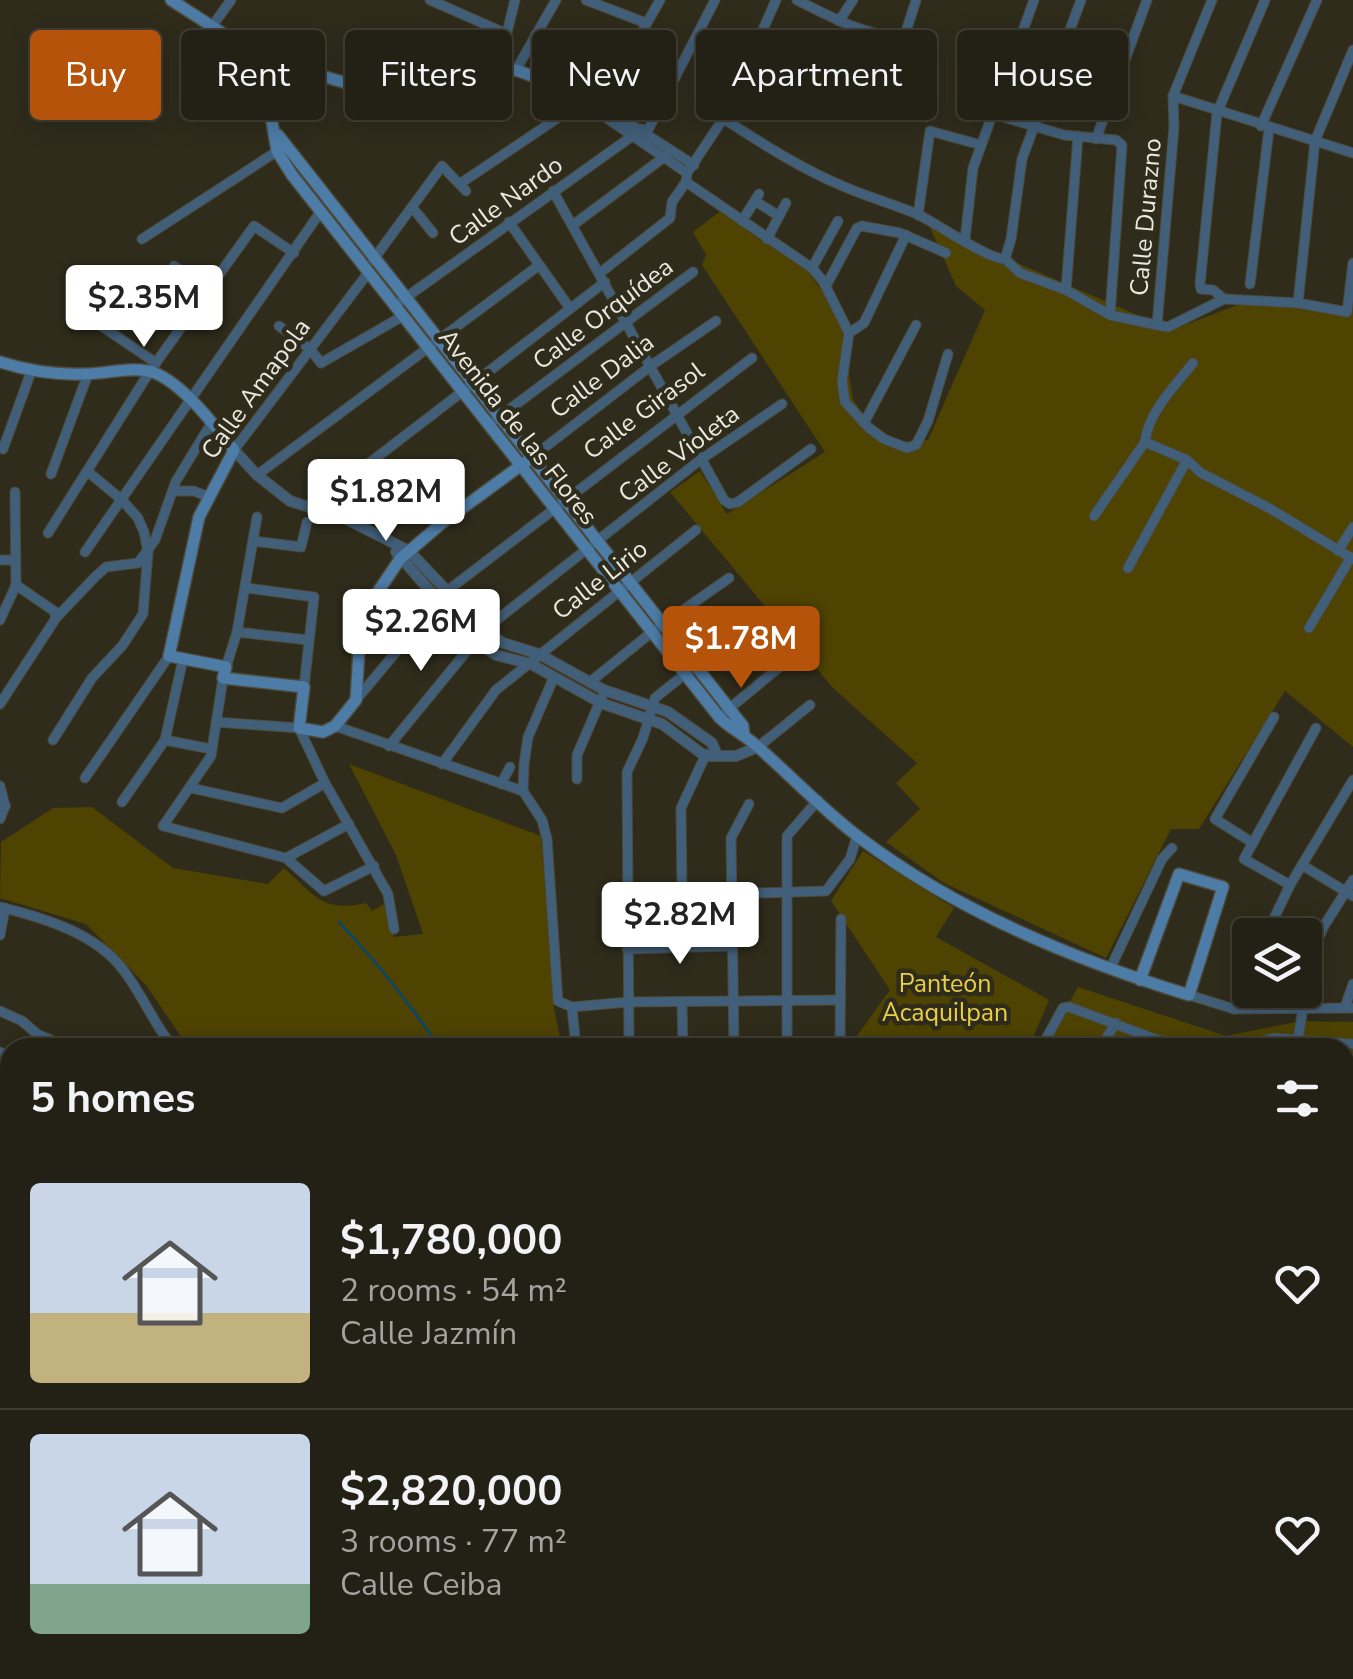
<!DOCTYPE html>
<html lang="en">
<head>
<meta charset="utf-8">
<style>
	body { margin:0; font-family:"Nunito Sans",sans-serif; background:#2f2e22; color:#f1f3f6; height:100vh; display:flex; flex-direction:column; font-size:38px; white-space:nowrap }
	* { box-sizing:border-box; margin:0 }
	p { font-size:32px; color:#a3a3a0 }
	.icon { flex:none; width:55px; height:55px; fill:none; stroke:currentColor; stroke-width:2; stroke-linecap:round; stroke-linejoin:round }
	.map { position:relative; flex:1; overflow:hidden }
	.details { position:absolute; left:0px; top:1038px; width:1355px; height:642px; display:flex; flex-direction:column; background:#232115; border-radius:30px 30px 0 0; box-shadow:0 5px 25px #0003,0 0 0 2px #403e34 }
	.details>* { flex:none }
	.banner { position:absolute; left:30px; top:30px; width:1295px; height:90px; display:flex; gap:20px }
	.buttons { position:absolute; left:1232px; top:918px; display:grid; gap:20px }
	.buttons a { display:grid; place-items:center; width:90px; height:90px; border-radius:10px; background:#232115; box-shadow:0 5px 25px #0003,0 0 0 2px #403e34; font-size:50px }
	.price { position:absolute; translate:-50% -85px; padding:0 22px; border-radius:10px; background:#fff; color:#222; font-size:32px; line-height:65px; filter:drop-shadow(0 2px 5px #0008) }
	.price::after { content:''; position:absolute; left:50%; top:60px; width:30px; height:22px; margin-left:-15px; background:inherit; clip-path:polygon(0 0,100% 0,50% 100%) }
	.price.selected { background:#b45309; color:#fff }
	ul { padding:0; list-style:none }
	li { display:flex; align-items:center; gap:30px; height:250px; padding:0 30px }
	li+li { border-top:2px solid #403e34 }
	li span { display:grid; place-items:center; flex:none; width:280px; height:200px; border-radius:10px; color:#555 }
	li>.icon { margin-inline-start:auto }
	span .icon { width:120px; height:120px; fill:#fffc; stroke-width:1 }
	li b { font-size:42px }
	h2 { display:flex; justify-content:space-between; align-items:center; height:120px; padding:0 30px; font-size:42px }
	.pill { padding:0 35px; border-radius:10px; background:#232115; box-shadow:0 5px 25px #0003,0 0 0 2px #403e34; font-size:35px; line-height:90px }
	.pill.selected { background:#b45309; color:#fff }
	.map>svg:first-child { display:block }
	.green { fill:#4e4300 }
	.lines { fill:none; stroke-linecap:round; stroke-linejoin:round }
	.stream { stroke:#044775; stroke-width:2.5 }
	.minor-casing { stroke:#4d4a3b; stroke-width:11 }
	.tertiary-casing { stroke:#4d4a3b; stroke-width:12 }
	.secondary-casing { stroke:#4d4a3b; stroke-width:14 }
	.minor { stroke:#425f7a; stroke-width:9 }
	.tertiary { stroke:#425f7a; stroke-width:10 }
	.secondary { stroke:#4d7ca6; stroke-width:11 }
	.labels { text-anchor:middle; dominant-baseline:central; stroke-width:9; stroke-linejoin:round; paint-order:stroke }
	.street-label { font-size:25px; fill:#ebe9df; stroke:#2f2c1c }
	.park-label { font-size:25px; fill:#e9cf46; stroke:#2f2c1c }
</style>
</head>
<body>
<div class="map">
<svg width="1353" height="1679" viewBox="0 0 1353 1679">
	<rect width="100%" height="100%" fill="#2f2c1c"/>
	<g class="green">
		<polygon points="722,210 759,239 805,267 840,316 853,400 885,443 928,440 985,310 956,286 929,225 1172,330 1240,304 1353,311 1353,747 1285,691 1199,829 1171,829 1106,958 944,883 886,842 920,809 896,783 917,763 833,688 670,492 700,471 727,514 825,452 702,265 706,255 693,232"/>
		<path d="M349,764L541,836L554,1008L562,1047L203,1048L186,1044L146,985L86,924L0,898L1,842L53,808L92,807L173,868L268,884L284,868C314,895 323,913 366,903L372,911L384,904L394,937L423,934L396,855Z"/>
		<polygon points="863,851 954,908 936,937 1049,1000 1029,1047 849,1047 890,990 831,901"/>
		<polygon points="1078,987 1226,1036 1301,1021 1353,1022 1353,1679 919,1679 900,1670 1345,1670 1345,1048 1044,1047"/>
	</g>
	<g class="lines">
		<g class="stream">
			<path d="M339,922C376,961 409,1003 440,1048"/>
			<polyline points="1192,1670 1202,1679"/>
		</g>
		<defs>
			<g id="minor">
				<polyline points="430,0 507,34"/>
				<polyline points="586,0 646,23"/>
				<path d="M797,0C833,18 863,35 904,38L916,0"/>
				<polyline points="839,21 853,0"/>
				<polyline points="213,25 231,0"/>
				<polyline points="535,35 619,71"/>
				<polyline points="516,70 556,0"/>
				<polyline points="497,73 515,0"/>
				<polyline points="587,96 694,165"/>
				<polyline points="1173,96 1353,153"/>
				<polyline points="583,102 687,173"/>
				<polyline points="601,104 660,0"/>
				<polyline points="993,114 1064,135 1116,140 1122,145 1110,315"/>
				<path d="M724,119C763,144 801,169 845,187C868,197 893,204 917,214C938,224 987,259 1005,259L1020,273L1066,290L1110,315L1157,325L1168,327L1224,299L1298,303L1347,312L1353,263"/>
				<polyline points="1261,126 1317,0"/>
				<polyline points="647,132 715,0"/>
				<polyline points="1096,139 1147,0"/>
				<polyline points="686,182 812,268 823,281 849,333 842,381 845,402 869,428 884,439 907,448 916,445 928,421 948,354"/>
				<polyline points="461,183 589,97"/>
				<polyline points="553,191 724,500 730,504 738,502 811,449"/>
				<polyline points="755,201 779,216"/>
				<polyline points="412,207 433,233"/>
				<polyline points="918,215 930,131 981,145"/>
				<polyline points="742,221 759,194"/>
				<polyline points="509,222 569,307"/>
				<polyline points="573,225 667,155"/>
				<polyline points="142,239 279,150"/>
				<polyline points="767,239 786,203"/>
				<polyline points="965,239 973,168 1034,0"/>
				<polyline points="1005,259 1011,239 1022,159 1081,0"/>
				<polyline points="373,260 442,166 466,191"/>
				<polyline points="174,266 209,289"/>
				<polyline points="812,268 838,221"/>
				<polyline points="600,273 670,218 672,202 686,182 687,173 743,89 753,52 776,0"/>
				<polyline points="1250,284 1269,129"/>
				<polyline points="826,286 857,228 862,226 900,233 946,253"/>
				<polyline points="1066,290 1078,136"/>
				<polyline points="1224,299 1213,290 1201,289 1200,284 1217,113 1265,0"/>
				<polyline points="401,301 642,129"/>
				<polyline points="1298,303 1315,141 1353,50"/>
				<polyline points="75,308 156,363"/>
				<polyline points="1157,325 1174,127 1173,96 1212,0"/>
				<polyline points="279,326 310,349 321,363 403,316"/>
				<polyline points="849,333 864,323 906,235"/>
				<polyline points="495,420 693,272"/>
				<polyline points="864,423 916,325"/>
				<polyline points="1145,442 1187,460 1201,473 1269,508 1353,559"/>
				<polyline points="3,449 31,372"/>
				<polyline points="234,450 368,273"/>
				<polyline points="531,458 652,365 716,321"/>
				<polyline points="51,474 88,374"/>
				<polyline points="257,475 538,266"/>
				<polyline points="174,491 194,491 209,497"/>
				<polyline points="312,507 605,282"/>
				<path d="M1094,516L1145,442C1148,412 1175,386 1193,363"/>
				<polyline points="48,533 150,371 254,226 294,253"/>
				<polyline points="253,541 301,547 307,522"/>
				<polyline points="1338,551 1353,527"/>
				<polyline points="85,552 321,211"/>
				<polyline points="0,560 16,560"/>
				<polyline points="1128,568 1187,460"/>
				<polyline points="16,585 54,611 56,618"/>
				<polyline points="246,588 314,597 304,687"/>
				<polyline points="0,620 16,585 15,492"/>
				<polyline points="1309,628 1351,557"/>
				<polyline points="237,632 308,640"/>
				<polyline points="226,667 237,632 257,517"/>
				<polyline points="554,677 528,737 524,764 523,791 542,820 547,839 558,1001 572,1007 628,1002 840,1000"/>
				<polyline points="223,678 211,756 163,826 286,858 349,824"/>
				<polyline points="590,682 652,632 729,578"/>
				<polyline points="356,700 447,591 752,358"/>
				<polyline points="0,704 56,618 95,577 106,567 138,563 155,540 176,481 212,422"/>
				<polyline points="725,712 788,660"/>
				<polyline points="216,722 299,728 325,783 388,894 394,929"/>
				<polyline points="335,726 523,791"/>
				<polyline points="53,740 92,678 122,646 143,614 148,552 144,532 138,518 122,500 87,471"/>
				<polyline points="165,740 211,749"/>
				<polyline points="389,746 484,630 700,460 782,404"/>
				<polyline points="758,747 810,705"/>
				<polyline points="442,764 496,690 696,530"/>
				<polyline points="85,778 169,656"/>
				<polyline points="577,779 577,755 602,697"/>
				<polyline points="501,784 510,767"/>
				<polyline points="0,786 5,806 0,819"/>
				<polyline points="191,788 282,808 325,783"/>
				<polyline points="122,802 165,740 183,659"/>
				<polyline points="1253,843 1215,819 1274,717"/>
				<polyline points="286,858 324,891 374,866"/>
				<polyline points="1302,865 1353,896"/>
				<polyline points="1290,885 1244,859 1316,728"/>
				<polyline points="682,895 681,808 706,754"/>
				<polyline points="627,897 826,891 850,859 857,836"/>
				<path d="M0,907C42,917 98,934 124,971C140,992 151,1017 166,1038L176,1048"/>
				<polyline points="0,935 5,908"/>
				<polyline points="1266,935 1290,885 1353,780"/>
				<polyline points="627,949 732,946"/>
				<polyline points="1110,969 1162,859 1172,848"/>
				<polyline points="1305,969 1324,926 1353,880"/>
				<polyline points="1189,995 1234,1009 1353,1008"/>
				<polyline points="682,1003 683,1048"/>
				<polyline points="572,1007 576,1048"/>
				<polyline points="1345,1007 1353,984"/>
				<polyline points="1292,1008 1298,990"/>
				<polyline points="1234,1009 1250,971"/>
				<polyline points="0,1011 22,1021 37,1034 60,1044"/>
				<polyline points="1298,1039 1303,1008"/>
				<polyline points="629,1048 627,772 643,738 655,698 759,615"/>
				<polyline points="734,1048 731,838 749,804"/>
				<polyline points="787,1048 787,836 818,800"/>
				<polyline points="840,1048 841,919"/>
				<polyline points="1041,1048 1063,1008 1069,1007 1158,1040 1203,1048"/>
				<polyline points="1100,1048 1116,1023"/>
				<polyline points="1240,1048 1273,1038 1353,1044"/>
				<polyline points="0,1052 10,1056"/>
				<polyline points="0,1100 10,1105"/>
				<polyline points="1345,1103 1353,1090"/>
				<polyline points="0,1160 10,1135"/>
				<polyline points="0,1167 10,1171"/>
				<polyline points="0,1223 10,1228"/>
				<polyline points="1345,1235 1345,1254"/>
				<polyline points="0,1236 10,1241"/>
				<polyline points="1345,1302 1353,1303"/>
				<polyline points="0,1345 10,1343"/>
				<polyline points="0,1404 10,1410"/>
				<polyline points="1349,1579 1353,1550"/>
				<polyline points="28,1670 33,1679"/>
				<polyline points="129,1670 135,1679"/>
				<polyline points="238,1670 242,1679"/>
				<polyline points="460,1670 490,1679"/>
				<polyline points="614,1679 615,1670"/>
			</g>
			<g id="tertiary">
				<polyline points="234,450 257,475 290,501 344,518 409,551 484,630 503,643 539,654 604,690 668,712 712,743 717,755"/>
				<polyline points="396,552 473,640 496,655 531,664 601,703 662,724 705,756 736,756 758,747"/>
				<polyline points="0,803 5,806"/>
			</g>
			<g id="secondary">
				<polyline points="171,0 261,58 353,85 395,93 419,92 516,70 575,92"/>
				<path d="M261,58L277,151L292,175L719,717C732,730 745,735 758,747C792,777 824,811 860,838C958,912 1073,959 1189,995L1223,887L1179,874L1140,980"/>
				<polyline points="278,135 743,726 744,735"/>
				<path d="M0,362C28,371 55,375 85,374C107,374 135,365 155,373C184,385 215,426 234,450L199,517L169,656L226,667L223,678L304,687L299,728L323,732L335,726L356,700L361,617L400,559L442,523L531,458"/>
				<polyline points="0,1571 10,1579"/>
				<polyline points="274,1670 306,1679"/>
				<polyline points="11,1679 12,1670"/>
			</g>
		</defs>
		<use href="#minor" class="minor-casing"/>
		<use href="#tertiary" class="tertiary-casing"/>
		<use href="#secondary" class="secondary-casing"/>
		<use href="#minor" class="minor"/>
		<use href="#tertiary" class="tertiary"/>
		<use href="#secondary" class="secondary"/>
	</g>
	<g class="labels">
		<g class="street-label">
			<text transform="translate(506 201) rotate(-36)">Calle Nardo</text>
			<text transform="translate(1146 217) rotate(-85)">Calle Durazno</text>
			<text transform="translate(603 314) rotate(-37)">Calle Orquídea</text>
			<text transform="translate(602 376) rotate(-37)">Calle Dalia</text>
			<text transform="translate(256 389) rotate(-54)">Calle Amapola</text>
			<text transform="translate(644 411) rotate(-37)">Calle Girasol</text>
			<text transform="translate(518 427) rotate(52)">Avenida de las Flores</text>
			<text transform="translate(679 454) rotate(-37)">Calle Violeta</text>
			<text transform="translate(600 580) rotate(-38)">Calle Lirio</text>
		</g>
		<g class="park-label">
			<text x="945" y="984">Panteón<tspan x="945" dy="29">Acaquilpan</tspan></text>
		</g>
	</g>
</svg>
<div class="buttons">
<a><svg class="icon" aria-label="layers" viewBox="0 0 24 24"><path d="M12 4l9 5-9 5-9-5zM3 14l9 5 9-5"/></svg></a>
</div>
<b class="price" style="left:144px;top:350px">$2.35M</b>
<b class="price" style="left:386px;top:544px">$1.82M</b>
<b class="price" style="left:421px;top:674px">$2.26M</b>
<b class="price selected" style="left:741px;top:691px">$1.78M</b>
<b class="price" style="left:680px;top:967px">$2.82M</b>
<div class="banner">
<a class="pill selected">Buy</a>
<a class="pill">Rent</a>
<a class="pill">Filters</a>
<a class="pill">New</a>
<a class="pill">Apartment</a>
<a class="pill">House</a>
</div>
<section class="details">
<h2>5 homes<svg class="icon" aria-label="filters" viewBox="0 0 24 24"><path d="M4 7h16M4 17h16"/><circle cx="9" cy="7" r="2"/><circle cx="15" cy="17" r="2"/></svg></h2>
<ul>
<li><span style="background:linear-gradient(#c9d6e8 65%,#c2b280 0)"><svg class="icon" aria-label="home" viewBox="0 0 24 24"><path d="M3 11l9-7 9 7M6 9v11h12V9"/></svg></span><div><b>$1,780,000</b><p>2 rooms · 54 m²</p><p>Calle Jazmín</p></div><svg class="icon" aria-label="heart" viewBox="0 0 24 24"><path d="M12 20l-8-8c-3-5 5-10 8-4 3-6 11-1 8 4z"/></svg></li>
<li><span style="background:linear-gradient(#c9d6e8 75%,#7fa58c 0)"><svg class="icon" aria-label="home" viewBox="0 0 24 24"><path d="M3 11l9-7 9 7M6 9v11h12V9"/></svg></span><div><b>$2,820,000</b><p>3 rooms · 77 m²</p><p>Calle Ceiba</p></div><svg class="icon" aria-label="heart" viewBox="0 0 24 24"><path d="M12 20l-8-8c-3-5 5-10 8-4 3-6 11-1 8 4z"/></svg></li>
</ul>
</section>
</div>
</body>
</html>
